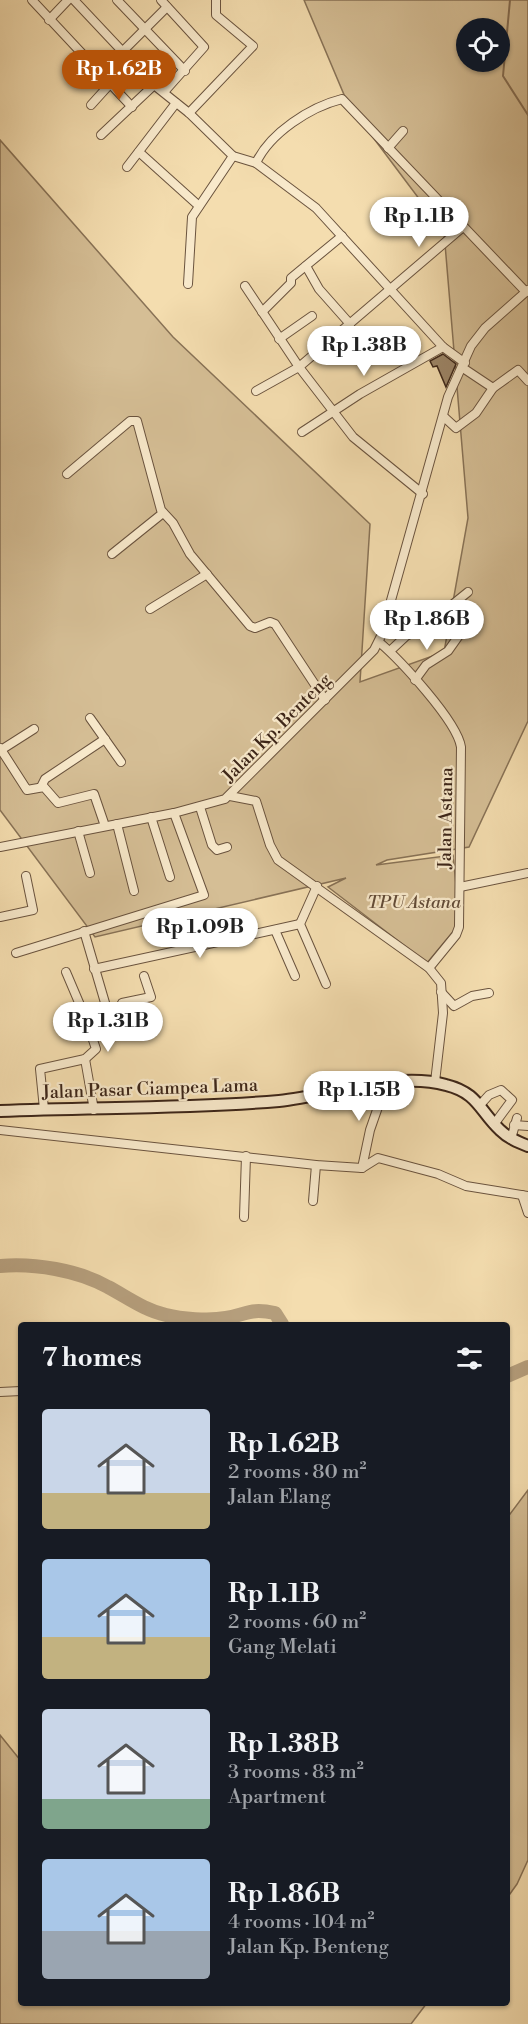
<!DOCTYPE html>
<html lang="en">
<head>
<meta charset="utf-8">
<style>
	body { margin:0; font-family:"Libre Bodoni",serif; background:#20242c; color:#f1f3f6; height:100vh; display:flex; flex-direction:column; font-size:22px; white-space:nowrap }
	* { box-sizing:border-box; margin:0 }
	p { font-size:20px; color:#9ea1a6 }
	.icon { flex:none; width:33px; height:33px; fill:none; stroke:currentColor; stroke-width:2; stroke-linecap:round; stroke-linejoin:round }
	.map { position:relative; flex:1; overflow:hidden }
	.side { position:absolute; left:18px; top:1322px; width:492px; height:684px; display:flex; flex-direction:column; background:#171b24; border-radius:6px; box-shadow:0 2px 4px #0004 }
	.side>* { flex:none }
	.controls { position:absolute; left:456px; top:18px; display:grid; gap:12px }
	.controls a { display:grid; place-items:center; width:54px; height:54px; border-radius:50%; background:#171b24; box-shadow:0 2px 4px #0004; font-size:30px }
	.price { position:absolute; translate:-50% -51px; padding:0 14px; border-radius:21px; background:#fff; color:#222; font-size:20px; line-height:39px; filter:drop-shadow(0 2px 3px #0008) }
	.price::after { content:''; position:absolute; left:50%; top:36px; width:18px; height:14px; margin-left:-9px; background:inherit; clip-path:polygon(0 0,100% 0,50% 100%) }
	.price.selected { background:#b45309; color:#fff }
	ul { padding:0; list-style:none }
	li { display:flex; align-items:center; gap:18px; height:150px; padding:0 24px }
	li span { display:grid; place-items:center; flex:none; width:168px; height:120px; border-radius:6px; color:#555 }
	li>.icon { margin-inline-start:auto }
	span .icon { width:72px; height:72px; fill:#fffc; stroke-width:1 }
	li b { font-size:26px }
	h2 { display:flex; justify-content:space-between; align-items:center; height:72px; padding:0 24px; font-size:26px }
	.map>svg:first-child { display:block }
	.green { fill:#d5be95; stroke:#887256; stroke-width:1.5; fill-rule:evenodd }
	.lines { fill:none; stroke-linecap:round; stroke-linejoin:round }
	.stream { stroke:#856e54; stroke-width:2 }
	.river { stroke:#b59e7c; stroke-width:14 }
	.building { fill:#9c8567; stroke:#3c2518; stroke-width:1.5 }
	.street-casing { stroke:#6a533e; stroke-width:10 }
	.secondary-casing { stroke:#3c2518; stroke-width:14 }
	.street { stroke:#f8e9cb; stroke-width:8 }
	.secondary { stroke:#f8e9cb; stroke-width:10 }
	.labels { text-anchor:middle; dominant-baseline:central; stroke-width:4.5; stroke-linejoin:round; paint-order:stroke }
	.street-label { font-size:18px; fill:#3c2518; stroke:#f8e9cb }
	.park-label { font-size:18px; font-style:italic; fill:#624b37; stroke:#f8e9cb }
</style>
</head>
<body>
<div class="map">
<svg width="528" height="2024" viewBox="0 0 528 2024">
	<rect width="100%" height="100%" fill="#f4ddaf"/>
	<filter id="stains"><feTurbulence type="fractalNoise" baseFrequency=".00333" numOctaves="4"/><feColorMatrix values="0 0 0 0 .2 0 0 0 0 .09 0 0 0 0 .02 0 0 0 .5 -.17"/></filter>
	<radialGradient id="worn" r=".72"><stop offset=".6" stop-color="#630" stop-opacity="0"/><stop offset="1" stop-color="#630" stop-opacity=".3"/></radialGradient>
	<g class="green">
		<path d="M304,0H528V721L469,847L387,860L376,865L453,855L458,905L456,928L427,963L328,887L346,878L95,937L0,810V140L173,337L370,524L360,682L444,652L468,518L444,232L348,104ZM466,28H500V62H466Z"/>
		<polygon points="528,1490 528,1860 517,1884 507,1898 507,1518"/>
		<polygon points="0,1735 21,1761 21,2002 427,2003 411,2024 0,2024"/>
	</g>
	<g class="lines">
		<polyline class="stream" points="510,0 503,76 528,115"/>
		<g class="river">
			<path d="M0,1266C34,1263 78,1270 108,1287C127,1297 144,1310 166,1315C181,1319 209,1321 226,1318C248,1314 250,1308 275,1313L282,1324"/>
			<polyline points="507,1376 528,1367"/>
		</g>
	</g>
	<polygon class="building" points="443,354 456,364 446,387 437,366 433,367 430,361"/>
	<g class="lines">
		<defs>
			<g id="street">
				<polyline points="32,0 132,107"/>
				<polyline points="74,0 154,85 189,113 233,156 256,163 316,208 443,347 465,363"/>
				<polyline points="117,0 185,71"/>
				<polyline points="161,0 204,47 164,92"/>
				<polyline points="49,20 68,0"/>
				<polyline points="123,51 167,7"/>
				<polyline points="103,76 126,54"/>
				<polyline points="91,105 110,84"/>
				<polyline points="189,113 253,46 216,15 216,0"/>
				<polyline points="101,135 154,85"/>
				<polyline points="388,148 403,131"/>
				<polyline points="139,152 199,206"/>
				<path d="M256,163C270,133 310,107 342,99L526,292"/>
				<polyline points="127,167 176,103"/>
				<polyline points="306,266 319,289 350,324"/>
				<polyline points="188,284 192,217 233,156"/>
				<polyline points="245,286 299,367 353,437 423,494"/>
				<polyline points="262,312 291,283 291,278 342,236"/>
				<polyline points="279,339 312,316"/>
				<polyline points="463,368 493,388"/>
				<polyline points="256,391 299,367 463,227"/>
				<polyline points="444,417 456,428 476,413 493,388 518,370 528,381"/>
				<polyline points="302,432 360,394 443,347"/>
				<polyline points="67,474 130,421 137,421 161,510 173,523 190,554 250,626 255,628 270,622 275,624 325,700"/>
				<polyline points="112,554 163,513"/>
				<polyline points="150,609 207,574"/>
				<path d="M379,642C400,660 457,721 461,747L459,927L456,935L429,968"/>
				<polyline points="390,651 406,636 426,626 468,592"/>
				<polyline points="415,680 426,665 448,651 460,634"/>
				<polyline points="90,718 121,762"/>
				<polyline points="0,748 27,790 44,787 58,803 94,794 105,826"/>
				<polyline points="1,750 34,729"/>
				<polyline points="41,787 45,779 105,739"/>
				<polyline points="230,796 256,801 270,845 278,860 429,968 441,983 443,1013 435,1082"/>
				<polyline points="200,807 212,845 217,850 227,847"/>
				<polyline points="151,817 170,877"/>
				<polyline points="117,824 134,891"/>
				<polyline points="78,831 90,873"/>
				<polyline points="0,847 174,813 225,799 374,650 381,636 448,397 471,346 485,328 528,290"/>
				<polyline points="317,886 300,924 326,984"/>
				<polyline points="460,887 528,873"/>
				<polyline points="0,917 33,910 26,876"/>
				<polyline points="275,930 295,976"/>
				<polyline points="84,931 108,1013"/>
				<polyline points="16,953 204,895 174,813"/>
				<polyline points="94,969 300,924"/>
				<polyline points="441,992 454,1006 472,996 489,993"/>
				<polyline points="86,1019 119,1013 122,1003 151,997 144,976"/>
				<polyline points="85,1059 94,1110"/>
				<polyline points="480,1105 489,1095 501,1090 512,1100 495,1123"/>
				<polyline points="44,1109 40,1069 85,1059 96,1049 86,1019 66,972"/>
				<polyline points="514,1125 528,1126"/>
				<polyline points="0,1130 316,1165 362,1168 378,1158 438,1174 466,1186 528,1196"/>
				<polyline points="511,1139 517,1118"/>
				<polyline points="362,1168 370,1130 386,1084"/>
				<polyline points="522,1195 528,1213"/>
				<polyline points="313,1201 316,1165"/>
				<polyline points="244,1217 246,1156"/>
				<polyline points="0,1392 21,1391"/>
			</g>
			<path id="secondary" d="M0,1111C93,1107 186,1109 279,1101C330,1096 396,1071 446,1085C478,1093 479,1110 500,1130C508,1138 518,1142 528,1146"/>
		</defs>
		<use href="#street" class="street-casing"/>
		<use href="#secondary" class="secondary-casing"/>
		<use href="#street" class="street"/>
		<use href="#secondary" class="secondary"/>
	</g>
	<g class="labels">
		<g class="street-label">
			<text transform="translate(277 728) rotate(-45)">Jalan Kp. Benteng</text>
			<text transform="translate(446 818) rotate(-89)">Jalan Astana</text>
			<text transform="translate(150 1089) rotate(-2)">Jalan Pasar Ciampea Lama</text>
		</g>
		<g class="park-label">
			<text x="414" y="902">TPU Astana</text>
		</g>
	</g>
	<rect width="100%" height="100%" filter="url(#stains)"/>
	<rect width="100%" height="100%" fill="url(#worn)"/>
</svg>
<div class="controls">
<a><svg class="icon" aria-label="locate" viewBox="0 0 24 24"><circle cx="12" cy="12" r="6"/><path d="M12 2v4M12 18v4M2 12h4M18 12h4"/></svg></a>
</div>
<b class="price selected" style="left:119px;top:101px">Rp 1.62B</b>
<b class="price" style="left:419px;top:248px">Rp 1.1B</b>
<b class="price" style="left:364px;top:377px">Rp 1.38B</b>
<b class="price" style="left:427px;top:651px">Rp 1.86B</b>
<b class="price" style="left:200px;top:959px">Rp 1.09B</b>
<b class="price" style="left:108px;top:1053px">Rp 1.31B</b>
<b class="price" style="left:359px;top:1122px">Rp 1.15B</b>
<section class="side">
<h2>7 homes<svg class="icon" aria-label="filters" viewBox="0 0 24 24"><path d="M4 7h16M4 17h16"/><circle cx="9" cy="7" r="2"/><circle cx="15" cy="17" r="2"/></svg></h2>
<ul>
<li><span style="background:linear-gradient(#c9d6e8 70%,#c2b280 0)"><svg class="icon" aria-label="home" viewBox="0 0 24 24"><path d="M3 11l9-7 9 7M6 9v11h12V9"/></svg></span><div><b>Rp 1.62B</b><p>2 rooms · 80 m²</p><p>Jalan Elang</p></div></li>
<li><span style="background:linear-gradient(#a9c7e8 65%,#c2b280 0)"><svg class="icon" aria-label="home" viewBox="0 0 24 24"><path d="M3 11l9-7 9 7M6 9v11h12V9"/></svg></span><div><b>Rp 1.1B</b><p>2 rooms · 60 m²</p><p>Gang Melati</p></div></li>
<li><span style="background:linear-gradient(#c9d6e8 75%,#7fa58c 0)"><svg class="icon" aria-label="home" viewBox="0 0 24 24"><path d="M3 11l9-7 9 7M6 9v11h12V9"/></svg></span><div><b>Rp 1.38B</b><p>3 rooms · 83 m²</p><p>Apartment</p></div></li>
<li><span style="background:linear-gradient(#a9c7e8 60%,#9aa5b1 0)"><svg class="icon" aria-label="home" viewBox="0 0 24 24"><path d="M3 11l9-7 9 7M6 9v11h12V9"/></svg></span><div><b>Rp 1.86B</b><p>4 rooms · 104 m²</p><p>Jalan Kp. Benteng</p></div></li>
</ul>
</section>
</div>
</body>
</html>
